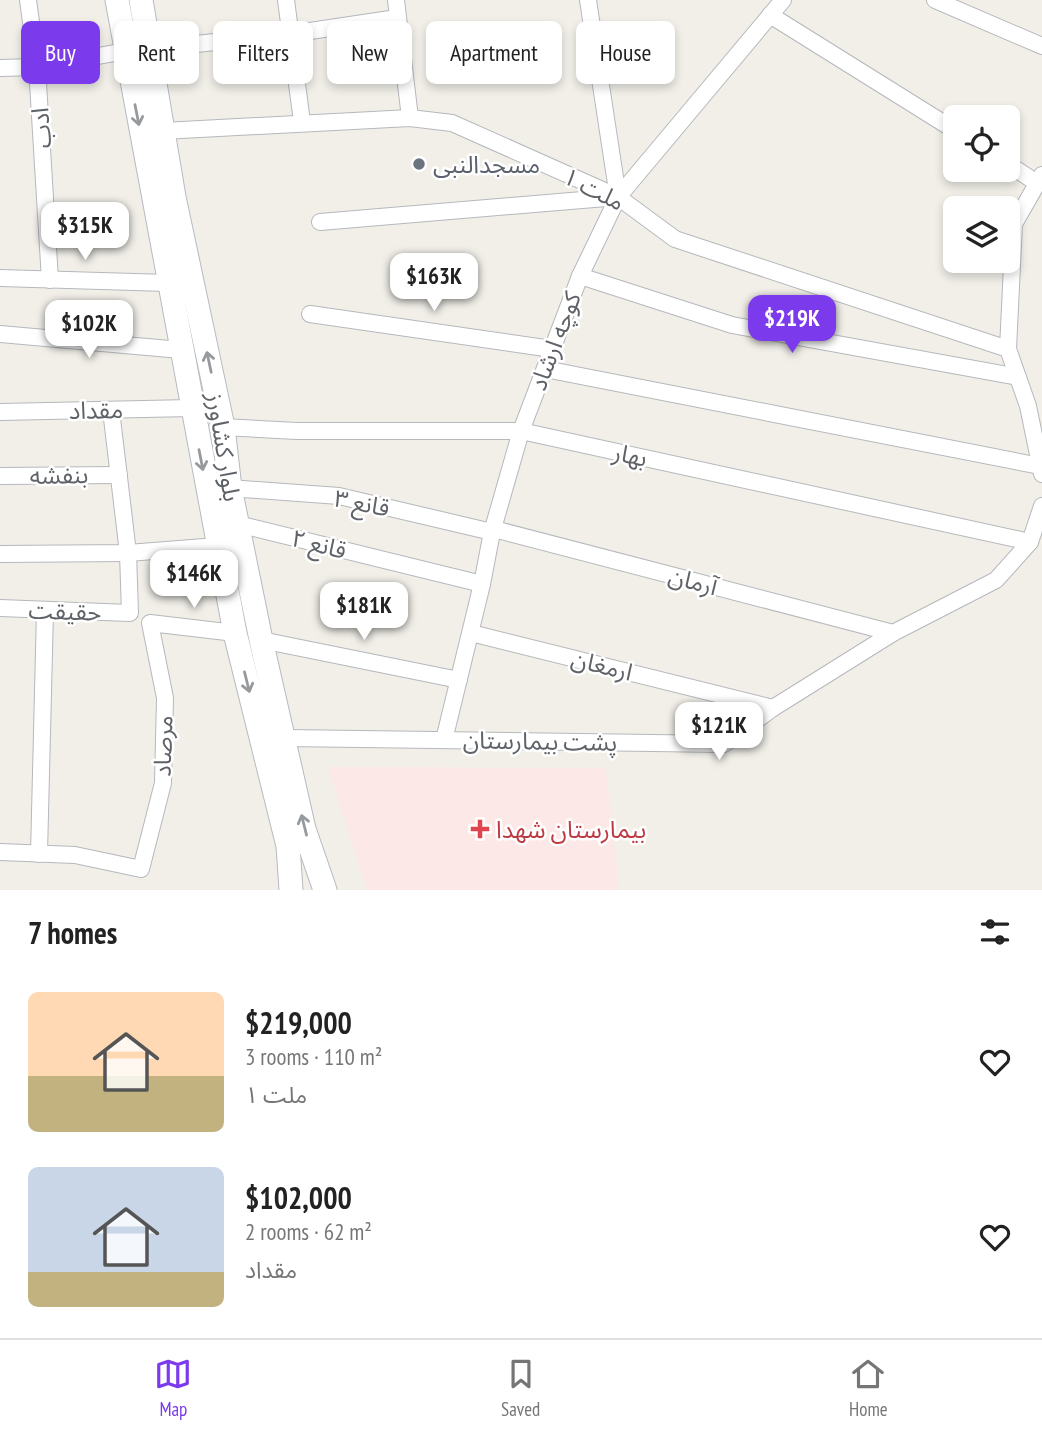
<!DOCTYPE html>
<html lang="en">
<head>
<meta charset="utf-8">
<style>
	body { margin:0; font-family:"PT Sans Narrow","Noto Sans Arabic",sans-serif; background:#f6f6f6; color:#222; height:100vh; display:flex; flex-direction:column; font-size:26px; white-space:nowrap }
	* { box-sizing:border-box; margin:0 }
	p { font-size:23px; color:#767676 }
	.icon { flex:none; width:38px; height:38px; fill:none; stroke:currentColor; stroke-width:2; stroke-linecap:round; stroke-linejoin:round }
	.map { position:relative; height:890px; overflow:hidden }
	.drawer { display:flex; flex-direction:column; background:#fff; flex:1 }
	.drawer>* { flex:none }
	.top-card { position:absolute; left:21px; top:21px; width:1001px; height:63px; display:flex; gap:14px }
	.controls { position:absolute; left:943px; top:105px; display:grid; gap:14px }
	.controls a { display:grid; place-items:center; width:77px; height:77px; border-radius:10px; background:#fff; box-shadow:0 4px 10px #0003; font-size:35px }
	.price { position:absolute; translate:-50% -60px; padding:0 16px; border-radius:14px; background:#fff; color:#222; font-size:23px; line-height:46px; filter:drop-shadow(0 2px 4px #0008) }
	.price::after { content:''; position:absolute; left:50%; top:42px; width:21px; height:16px; margin-left:-10px; background:inherit; clip-path:polygon(0 0,100% 0,50% 100%) }
	.price.selected { background:#7c3aed; color:#fff }
	ul { padding:0; list-style:none }
	li { display:flex; align-items:center; gap:21px; height:175px; padding:0 28px }
	li span { display:grid; place-items:center; flex:none; width:196px; height:140px; border-radius:10px; color:#555 }
	li>.icon { margin-inline-start:auto }
	span .icon { width:84px; height:84px; fill:#fffc; stroke-width:1 }
	li b { font-size:30px }
	h2 { display:flex; justify-content:space-between; align-items:center; height:84px; padding:0 28px; font-size:30px }
	.pill { padding:0 24px; border-radius:10px; background:#fff; box-shadow:0 4px 10px #0003; font-size:24px; line-height:63px }
	.pill.selected { background:#7c3aed; color:#fff }
	.dock { display:flex; justify-content:space-around; align-items:center; height:98px; border-top:2px solid #e0e0e0; background:#fff; font-size:19px; color:#767676 }
	.dock a { display:grid; justify-items:center; gap:4px }
	.dock .selected { color:#7c3aed }
	.map>svg:first-child { display:block }
	.medical { fill:#fce8e6 }
	.lines { fill:none; stroke-linecap:round; stroke-linejoin:round }
	.street-casing { stroke:#b5b8bc; stroke-width:18 }
	.secondary-casing { stroke:#b6babf; stroke-width:25 }
	.street { stroke:#fff; stroke-width:16 }
	.secondary { stroke:#fff; stroke-width:23 }
	.oneway { stroke:#979a9d }
	.worship-dot { fill:#6b7280; stroke:#fff; stroke-width:2.5 }
	.health-dot { fill:#e0444e; stroke:#fff; stroke-width:2.5 }
	.labels { text-anchor:middle; dominant-baseline:central; stroke-width:5; stroke-linejoin:round; paint-order:stroke }
	.street-label { font-size:24px; fill:#5f6368; stroke:#fff }
	.worship-label { font-size:24px; fill:#5b616d; stroke:#fff; text-anchor:start }
	.health-label { font-size:24px; fill:#be3a42; stroke:#fff; text-anchor:start }
</style>
</head>
<body>
<div class="map">
<svg width="1042" height="890" viewBox="0 0 1042 890">
	<rect width="100%" height="100%" fill="#f1efe8"/>
	<polygon class="medical" points="328,767 606,768 619,890 367,890"/>
	<g class="lines">
		<defs>
			<g id="street">
				<polyline points="286,0 302,122"/>
				<polyline points="396,0 410,118"/>
				<polyline points="935,0 1042,46"/>
				<polyline points="770,15 956,131"/>
				<polyline points="149,49 290,34 397,18"/>
				<polyline points="0,68 37,67 28,0"/>
				<polyline points="163,131 410,118 452,123 618,197 675,239 1008,349"/>
				<polyline points="1008,164 1037,183"/>
				<polyline points="1042,175 1014,224 1008,349 1028,406 1042,474"/>
				<polyline points="320,222 618,197 588,0"/>
				<polyline points="580,276 732,325 1018,377"/>
				<polyline points="0,278 168,283"/>
				<polyline points="50,280 37,67 126,51"/>
				<polyline points="310,314 552,349"/>
				<polyline points="0,334 181,350"/>
				<polyline points="545,369 1040,466"/>
				<polyline points="0,412 192,408"/>
				<polyline points="223,427 297,431 521,431 1030,542"/>
				<polyline points="0,476 119,475"/>
				<polyline points="230,488 339,496 492,532"/>
				<polyline points="238,524 482,584"/>
				<polyline points="494,529 893,633"/>
				<polyline points="0,554 128,553 217,546"/>
				<polyline points="0,608 130,613 128,553 111,410"/>
				<polyline points="471,633 773,708"/>
				<polyline points="261,640 459,680"/>
				<polyline points="285,738 724,744 773,708 893,633 996,580 1030,542 1042,506"/>
				<polyline points="444,740 482,584 492,532 521,431 580,276 618,197 783,0"/>
				<polyline points="0,852 75,855 141,869 163,783 165,698 150,623 235,633"/>
				<polyline points="39,854 45,611"/>
			</g>
			<g id="secondary">
				<polyline points="117,0 235,633 288,846 291,890"/>
				<polyline points="141,0 174,197 223,427 230,488 261,640 304,829 325,890"/>
			</g>
		</defs>
		<use href="#street" class="street-casing"/>
		<use href="#secondary" class="secondary-casing"/>
		<use href="#street" class="street"/>
		<use href="#secondary" class="secondary"/>
	</g>
	<defs><path id="oneway-shaft" d="M-6 0H5M1.5-3L5.5 0L1.5 3" fill="none" stroke-width="1.6" stroke-linecap="round" stroke-linejoin="round" transform="scale(1.75)"/></defs>
	<g class="oneway">
		<use href="#oneway-shaft" transform="translate(137 115) rotate(79)"/>
		<use href="#oneway-shaft" transform="translate(209 362) rotate(-102)"/>
		<use href="#oneway-shaft" transform="translate(201 460) rotate(79)"/>
		<use href="#oneway-shaft" transform="translate(247 682) rotate(76)"/>
		<use href="#oneway-shaft" transform="translate(304 825) rotate(-104)"/>
	</g>
	<circle class="worship-dot" cx="419" cy="164" r="7"/>
	<path class="health-dot" d="M476.5 818.5h7v7h7v7h-7v7h-7v-7h-7v-7h7z"/>
	<g class="labels">
		<g class="street-label">
			<text transform="translate(41 128) rotate(-94)">ادب</text>
			<text transform="translate(594 189) rotate(27)">ملت ۱</text>
			<text transform="translate(555 341) rotate(-69)">کوچه ارشاد</text>
			<text transform="translate(96 410) rotate(-1)">مقداد</text>
			<text transform="translate(224 447) rotate(81)">بلوار کشاورز</text>
			<text transform="translate(630 455) rotate(12)">بهار</text>
			<text transform="translate(59 475) rotate(-1)">بنفشه</text>
			<text transform="translate(362 503) rotate(11)">قانع ۳</text>
			<text transform="translate(319 544) rotate(14)">قانع ۲</text>
			<text transform="translate(693 581) rotate(15)">آرمان</text>
			<text transform="translate(65 611) rotate(2)">حقیقت</text>
			<text transform="translate(602 665) rotate(14)">ارمغان</text>
			<text transform="translate(540 741) rotate(1)">پشت بیمارستان</text>
			<text transform="translate(163 746) rotate(-88)">مرصاد</text>
		</g>
		<g class="worship-label">
			<text x="433" y="164">مسجدالنبی</text>
		</g>
		<g class="health-label">
			<text x="496" y="829">بیمارستان شهدا</text>
		</g>
	</g>
</svg>
<div class="controls">
<a><svg class="icon" aria-label="locate" viewBox="0 0 24 24"><circle cx="12" cy="12" r="6"/><path d="M12 2v4M12 18v4M2 12h4M18 12h4"/></svg></a>
<a><svg class="icon" aria-label="layers" viewBox="0 0 24 24"><path d="M12 4l9 5-9 5-9-5zM3 14l9 5 9-5"/></svg></a>
</div>
<b class="price" style="left:85px;top:262px">$315K</b>
<b class="price" style="left:434px;top:313px">$163K</b>
<b class="price selected" style="left:792px;top:355px">$219K</b>
<b class="price" style="left:89px;top:360px">$102K</b>
<b class="price" style="left:194px;top:610px">$146K</b>
<b class="price" style="left:364px;top:642px">$181K</b>
<b class="price" style="left:719px;top:762px">$121K</b>
<div class="top-card">
<a class="pill selected">Buy</a>
<a class="pill">Rent</a>
<a class="pill">Filters</a>
<a class="pill">New</a>
<a class="pill">Apartment</a>
<a class="pill">House</a>
</div>
</div>
<section class="drawer">
<h2>7 homes<svg class="icon" aria-label="filters" viewBox="0 0 24 24"><path d="M4 7h16M4 17h16"/><circle cx="9" cy="7" r="2"/><circle cx="15" cy="17" r="2"/></svg></h2>
<ul>
<li><span style="background:linear-gradient(#ffd9b3 60%,#c2b280 0)"><svg class="icon" aria-label="home" viewBox="0 0 24 24"><path d="M3 11l9-7 9 7M6 9v11h12V9"/></svg></span><div><b>$219,000</b><p>3 rooms · 110 m²</p><p>ملت ۱</p></div><svg class="icon" aria-label="heart" viewBox="0 0 24 24"><path d="M12 20l-8-8c-3-5 5-10 8-4 3-6 11-1 8 4z"/></svg></li>
<li><span style="background:linear-gradient(#c9d6e8 75%,#c2b280 0)"><svg class="icon" aria-label="home" viewBox="0 0 24 24"><path d="M3 11l9-7 9 7M6 9v11h12V9"/></svg></span><div><b>$102,000</b><p>2 rooms · 62 m²</p><p>مقداد</p></div><svg class="icon" aria-label="heart" viewBox="0 0 24 24"><path d="M12 20l-8-8c-3-5 5-10 8-4 3-6 11-1 8 4z"/></svg></li>
</ul>
</section>
<nav class="dock">
<a class="selected"><svg class="icon" aria-label="map" viewBox="0 0 24 24"><path d="M3 6l6-2 6 2 6-2v14l-6 2-6-2-6 2zM9 4v14M15 6v14"/></svg>Map</a>
<a><svg class="icon" aria-label="saved" viewBox="0 0 24 24"><path d="M7 4h10v16l-5-4-5 4z"/></svg>Saved</a>
<a><svg class="icon" aria-label="home" viewBox="0 0 24 24"><path d="M3 11l9-7 9 7M6 9v11h12V9"/></svg>Home</a>
</nav>
</body>
</html>
